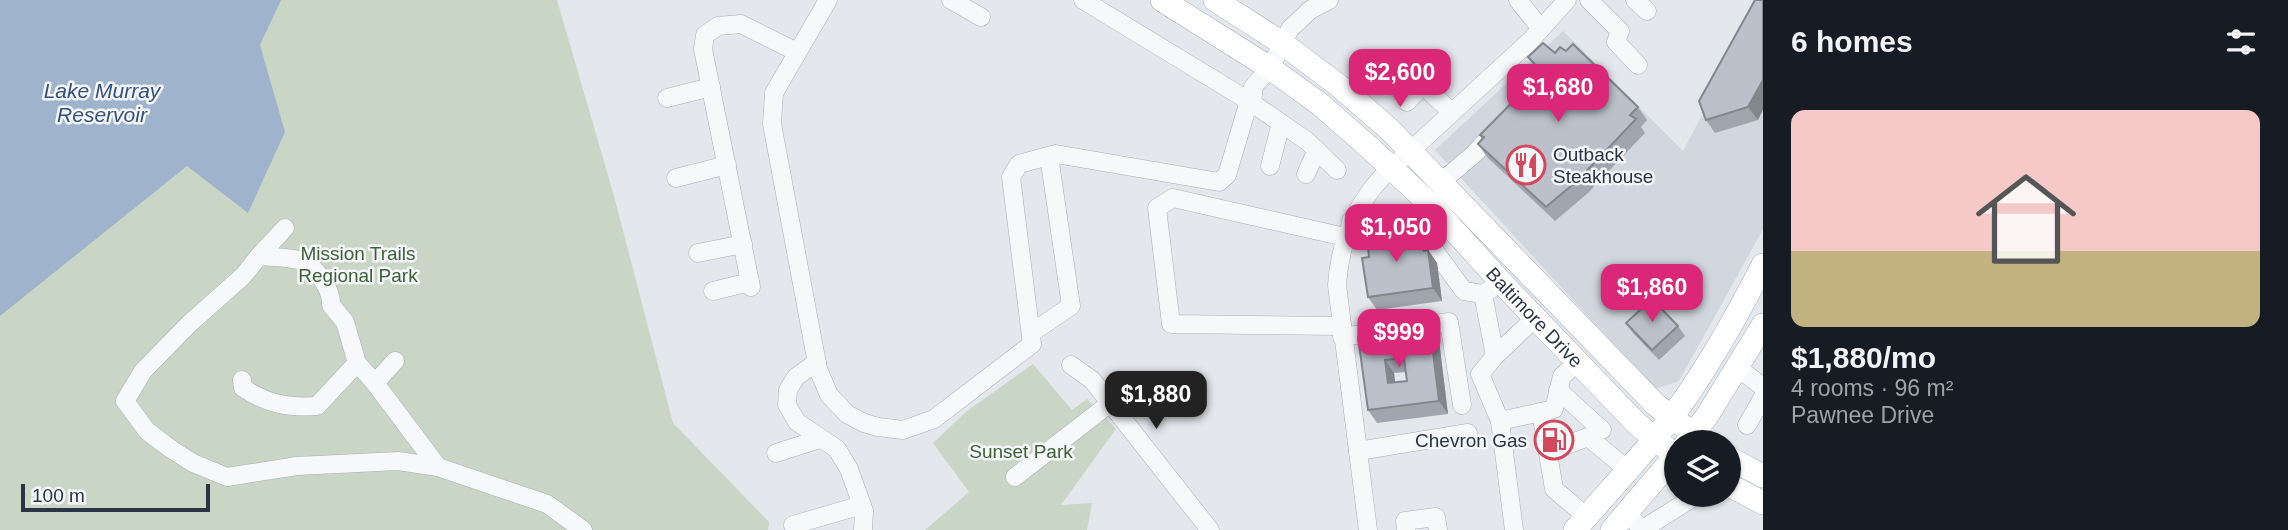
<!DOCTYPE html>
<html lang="en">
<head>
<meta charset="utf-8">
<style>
	body { margin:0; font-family:Arial,sans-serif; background:#20242c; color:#f1f3f6; height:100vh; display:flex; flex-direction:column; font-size:26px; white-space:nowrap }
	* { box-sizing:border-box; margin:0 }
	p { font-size:23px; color:#9ea1a6 }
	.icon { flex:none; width:38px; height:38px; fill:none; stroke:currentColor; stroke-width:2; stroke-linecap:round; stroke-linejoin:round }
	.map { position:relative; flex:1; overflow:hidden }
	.drawer { display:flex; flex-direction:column; background:#171b24; width:525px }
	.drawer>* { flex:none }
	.controls { position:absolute; left:1664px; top:430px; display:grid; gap:14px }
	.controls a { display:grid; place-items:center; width:77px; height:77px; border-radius:50%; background:#171b24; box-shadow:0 2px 5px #0004; font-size:35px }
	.scale { position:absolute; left:21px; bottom:18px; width:189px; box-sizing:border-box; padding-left:7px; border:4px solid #2b3445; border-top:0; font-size:19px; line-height:24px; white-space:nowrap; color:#2b3445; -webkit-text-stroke:5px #f4f6f9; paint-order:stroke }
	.price { position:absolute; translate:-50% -60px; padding:0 16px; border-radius:14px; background:#db2777; color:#fff; font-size:23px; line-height:46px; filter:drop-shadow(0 2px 4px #0008) }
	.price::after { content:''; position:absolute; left:50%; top:42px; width:21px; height:16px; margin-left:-10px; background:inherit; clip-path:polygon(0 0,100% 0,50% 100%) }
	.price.on { background:#222; color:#fff }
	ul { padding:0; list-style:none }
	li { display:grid; align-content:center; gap:14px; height:371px; padding:0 28px }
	li span { display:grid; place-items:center; height:217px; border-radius:14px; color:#555 }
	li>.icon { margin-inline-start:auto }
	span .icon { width:126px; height:126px; fill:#fffc; stroke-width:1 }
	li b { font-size:30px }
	h2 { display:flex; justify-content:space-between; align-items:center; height:84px; padding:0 28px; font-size:30px }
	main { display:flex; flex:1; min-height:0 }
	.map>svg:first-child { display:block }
	.built { fill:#d2d6de }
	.green { fill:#c9d6c5 }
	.water { fill:#9fb4cc }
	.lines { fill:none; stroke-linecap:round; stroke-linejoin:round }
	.minor-casing { stroke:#a9aeb7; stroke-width:19 }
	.major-casing { stroke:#a3abb8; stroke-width:24 }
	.minor { stroke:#f7f8fa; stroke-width:18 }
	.major { stroke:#fff; stroke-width:23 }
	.wall { fill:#a1a5ae; fill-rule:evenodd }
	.shaded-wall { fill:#83868d }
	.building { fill:#bbc0ca; stroke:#83868d; stroke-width:2; fill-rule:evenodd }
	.labels { text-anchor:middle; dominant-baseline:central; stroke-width:5; stroke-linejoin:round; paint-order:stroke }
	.poi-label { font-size:19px; fill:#2b3445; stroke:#f4f6f9; text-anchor:start }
	.park-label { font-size:19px; fill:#3f6138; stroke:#f4f6f9 }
	.street-label { font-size:19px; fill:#2b3445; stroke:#f4f6f9 }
	.water-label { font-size:21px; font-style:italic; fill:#34527a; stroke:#f4f6f9 }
</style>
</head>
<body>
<main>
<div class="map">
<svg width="1763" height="530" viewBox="0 0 1763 530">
	<rect width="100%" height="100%" fill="#e4e7ec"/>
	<polygon class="built" points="1763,0 1763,229 1679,381 1655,389 1435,150 1563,31 1683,151"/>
	<g class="green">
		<polygon points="0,0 557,0 614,196 673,423 769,522 768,530 0,530"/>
		<polygon points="1033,364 1072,410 1087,399 1116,429 1061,505 1092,503 1087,530 925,530 969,492 933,443 967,411"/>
	</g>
	<polygon class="water" points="0,0 281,0 260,45 285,132 248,213 187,166 0,316"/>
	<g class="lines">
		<defs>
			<g id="minor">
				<polyline points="828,0 774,93 772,124 818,369 829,395 847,414 864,423 878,427 903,430 934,419 1032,344 1011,177 1019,164 1056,154 1219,182 1227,175 1249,101 1083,0"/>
				<polyline points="951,0 981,17"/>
				<polyline points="1329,0 1310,10 1290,29 1270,68 1253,87 1253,95 1249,101 1307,141 1337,170"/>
				<polyline points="1518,0 1541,29"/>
				<polyline points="1589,0 1620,31 1616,42 1638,65"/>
				<polyline points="1635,0 1647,11"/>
				<polyline points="667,98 711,87"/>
				<polyline points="1407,102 1423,85 1451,112"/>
				<polyline points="1270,166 1281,123"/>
				<polyline points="1306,174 1317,150"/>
				<polyline points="676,178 727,165"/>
				<polyline points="1441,182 1474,154 1495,132"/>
				<polyline points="1351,221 1415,224 1422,216"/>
				<polyline points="1415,224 1464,291 1483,294 1491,289"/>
				<polyline points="698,253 743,244"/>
				<polyline points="259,256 285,228"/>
				<polyline points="751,287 703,49 705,35 718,26 741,24 797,52"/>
				<polyline points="713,291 750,282"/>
				<polyline points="1483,294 1495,356 1480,374 1500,421 1514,530"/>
				<polyline points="1342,326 1171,324 1157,208 1173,198 1345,237"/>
				<polyline points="1031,333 1071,306 1049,156"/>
				<polyline points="1342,337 1449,322 1462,405"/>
				<polyline points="1495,356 1535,318"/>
				<polyline points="817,362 796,377 788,390 787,405 797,422 837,449 849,469 864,511 863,530"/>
				<polyline points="1071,365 1092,380 1210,530"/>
				<polyline points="1737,367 1763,387"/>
				<path d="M242,380L243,388C268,404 287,408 317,406L357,363"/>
				<polyline points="375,383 395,361"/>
				<polyline points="1558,390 1602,430"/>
				<polyline points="1541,412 1554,489 1587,517"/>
				<polyline points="1500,421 1554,409 1562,376 1578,362"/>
				<polyline points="1747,425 1763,397"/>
				<polyline points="1358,451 1468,433"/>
				<polyline points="1548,452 1588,437 1628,470"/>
				<polyline points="776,453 820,439"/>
				<path d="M438,467L375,383L357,363L345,322L331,305C332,289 315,265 299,260C287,257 272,257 259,256L243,276L189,324L143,371L125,401L147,431L171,449L193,463L227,477L297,466L398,461L438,467L547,504L583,530"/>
				<polyline points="1015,477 1109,404"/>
				<polyline points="1626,514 1643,529 1697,495"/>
				<polyline points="793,525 862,505"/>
				<path d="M1368,530L1337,285C1340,242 1354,207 1383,176L1530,41L1567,0"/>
				<polyline points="1406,530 1405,521 1436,517 1438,530"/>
			</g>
			<g id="major">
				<path id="s1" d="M1162,0L1270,68L1321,105L1371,149L1432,206L1501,282L1637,424L1676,456"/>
				<polyline points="1215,0 1282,43 1338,85 1389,129 1656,405 1705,443"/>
				<polyline points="1686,443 1707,416 1763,325"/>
				<polyline points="1729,458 1763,476"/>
				<polyline points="1729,485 1763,503"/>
				<path d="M1575,530C1611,488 1650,448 1682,403C1712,360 1739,312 1763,265"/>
				<polyline points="1612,530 1676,455"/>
			</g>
		</defs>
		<use href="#minor" class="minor-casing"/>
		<use href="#major" class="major-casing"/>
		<use href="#minor" class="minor"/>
		<use href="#major" class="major"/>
	</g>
	<g class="wall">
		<polygon points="1755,0 1758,120 1715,133 1706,120"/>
		<polygon points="1555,53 1638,107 1647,120 1641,127 1645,133 1588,193 1555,221 1487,157 1478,144 1482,139 1480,135 1541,74 1528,57"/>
		<polygon points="1428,250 1437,263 1442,301 1377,310 1368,297 1424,251"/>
		<polygon points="1626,323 1678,326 1685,336 1659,360 1633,333"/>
		<path d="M1430,328L1439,341L1448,414L1377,423L1368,410L1358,337ZM1406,372L1407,381L1395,383L1394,373Z"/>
	</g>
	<g class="shaded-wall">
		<polygon points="1763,80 1763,110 1758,120 1748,107"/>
		<polygon points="1428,250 1437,263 1442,301 1433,288"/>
		<polygon points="1430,328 1439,341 1448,414 1439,401"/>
		<polygon points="1385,360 1394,373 1397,397 1388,383"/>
	</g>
	<g class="building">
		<polygon points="1755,0 1763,0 1763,80 1748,107 1706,120 1699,101"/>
		<polygon points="1543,43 1555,53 1560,47 1566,51 1573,44 1638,107 1630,115 1636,119 1578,180 1546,207 1478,144 1484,137 1480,135 1542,72 1528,57"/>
		<polygon points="1403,227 1424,251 1428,250 1433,288 1368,297 1362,258 1369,257 1367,238 1376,238 1374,231"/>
		<polygon points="1652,299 1678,326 1652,350 1626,323"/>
		<path d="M1430,328L1439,401L1368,410L1358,337ZM1404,358L1407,381L1388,383L1385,360Z"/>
	</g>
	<defs>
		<symbol id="restaurant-ring" viewBox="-11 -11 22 22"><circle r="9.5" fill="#f4f6f9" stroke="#d1495b" stroke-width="1.5"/><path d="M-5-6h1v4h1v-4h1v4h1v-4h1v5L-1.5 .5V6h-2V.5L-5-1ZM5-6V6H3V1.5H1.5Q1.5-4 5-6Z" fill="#d1495b"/></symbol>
		<symbol id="fuel-ring" viewBox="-11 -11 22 22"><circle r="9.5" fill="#f4f6f9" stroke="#d1495b" stroke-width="1.5"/><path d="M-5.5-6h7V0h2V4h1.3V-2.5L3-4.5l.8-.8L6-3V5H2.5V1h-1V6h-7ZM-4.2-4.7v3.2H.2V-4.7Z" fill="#d1495b"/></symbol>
	</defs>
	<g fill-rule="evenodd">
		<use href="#restaurant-ring" x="1504" y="143" width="44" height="44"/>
		<use href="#fuel-ring" x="1532" y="418" width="44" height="44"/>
	</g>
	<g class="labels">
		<g class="poi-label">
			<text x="1553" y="154">Outback<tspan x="1553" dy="22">Steakhouse</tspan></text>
			<text x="1527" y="440" text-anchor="end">Chevron Gas</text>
		</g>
		<g class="park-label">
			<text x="358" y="253">Mission Trails<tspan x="358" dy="22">Regional Park</tspan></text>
			<text x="1021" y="451">Sunset Park</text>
		</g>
		<g class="street-label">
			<text stroke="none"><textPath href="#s1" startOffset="492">Baltimore Drive</textPath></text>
		</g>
		<g class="water-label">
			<text x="102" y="90">Lake Murray<tspan x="102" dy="24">Reservoir</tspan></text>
		</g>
	</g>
</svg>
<div class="controls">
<a><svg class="icon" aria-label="layers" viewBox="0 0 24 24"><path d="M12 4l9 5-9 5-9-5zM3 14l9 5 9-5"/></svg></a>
</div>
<div class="scale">100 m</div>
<b class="price" style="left:1400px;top:109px">$2,600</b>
<b class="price" style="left:1558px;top:124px">$1,680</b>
<b class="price" style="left:1396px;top:264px">$1,050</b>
<b class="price" style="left:1652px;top:324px">$1,860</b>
<b class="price" style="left:1399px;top:369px">$999</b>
<b class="price on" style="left:1156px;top:431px">$1,880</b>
</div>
<section class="drawer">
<h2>6 homes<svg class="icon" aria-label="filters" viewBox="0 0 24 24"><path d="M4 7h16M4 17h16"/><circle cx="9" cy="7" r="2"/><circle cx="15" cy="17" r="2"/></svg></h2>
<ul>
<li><span style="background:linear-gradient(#f6c9c9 65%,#c2b280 0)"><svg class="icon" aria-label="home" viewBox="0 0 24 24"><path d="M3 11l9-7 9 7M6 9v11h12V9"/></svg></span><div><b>$1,880/mo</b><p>4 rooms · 96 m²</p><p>Pawnee Drive</p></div></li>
</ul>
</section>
</main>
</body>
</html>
